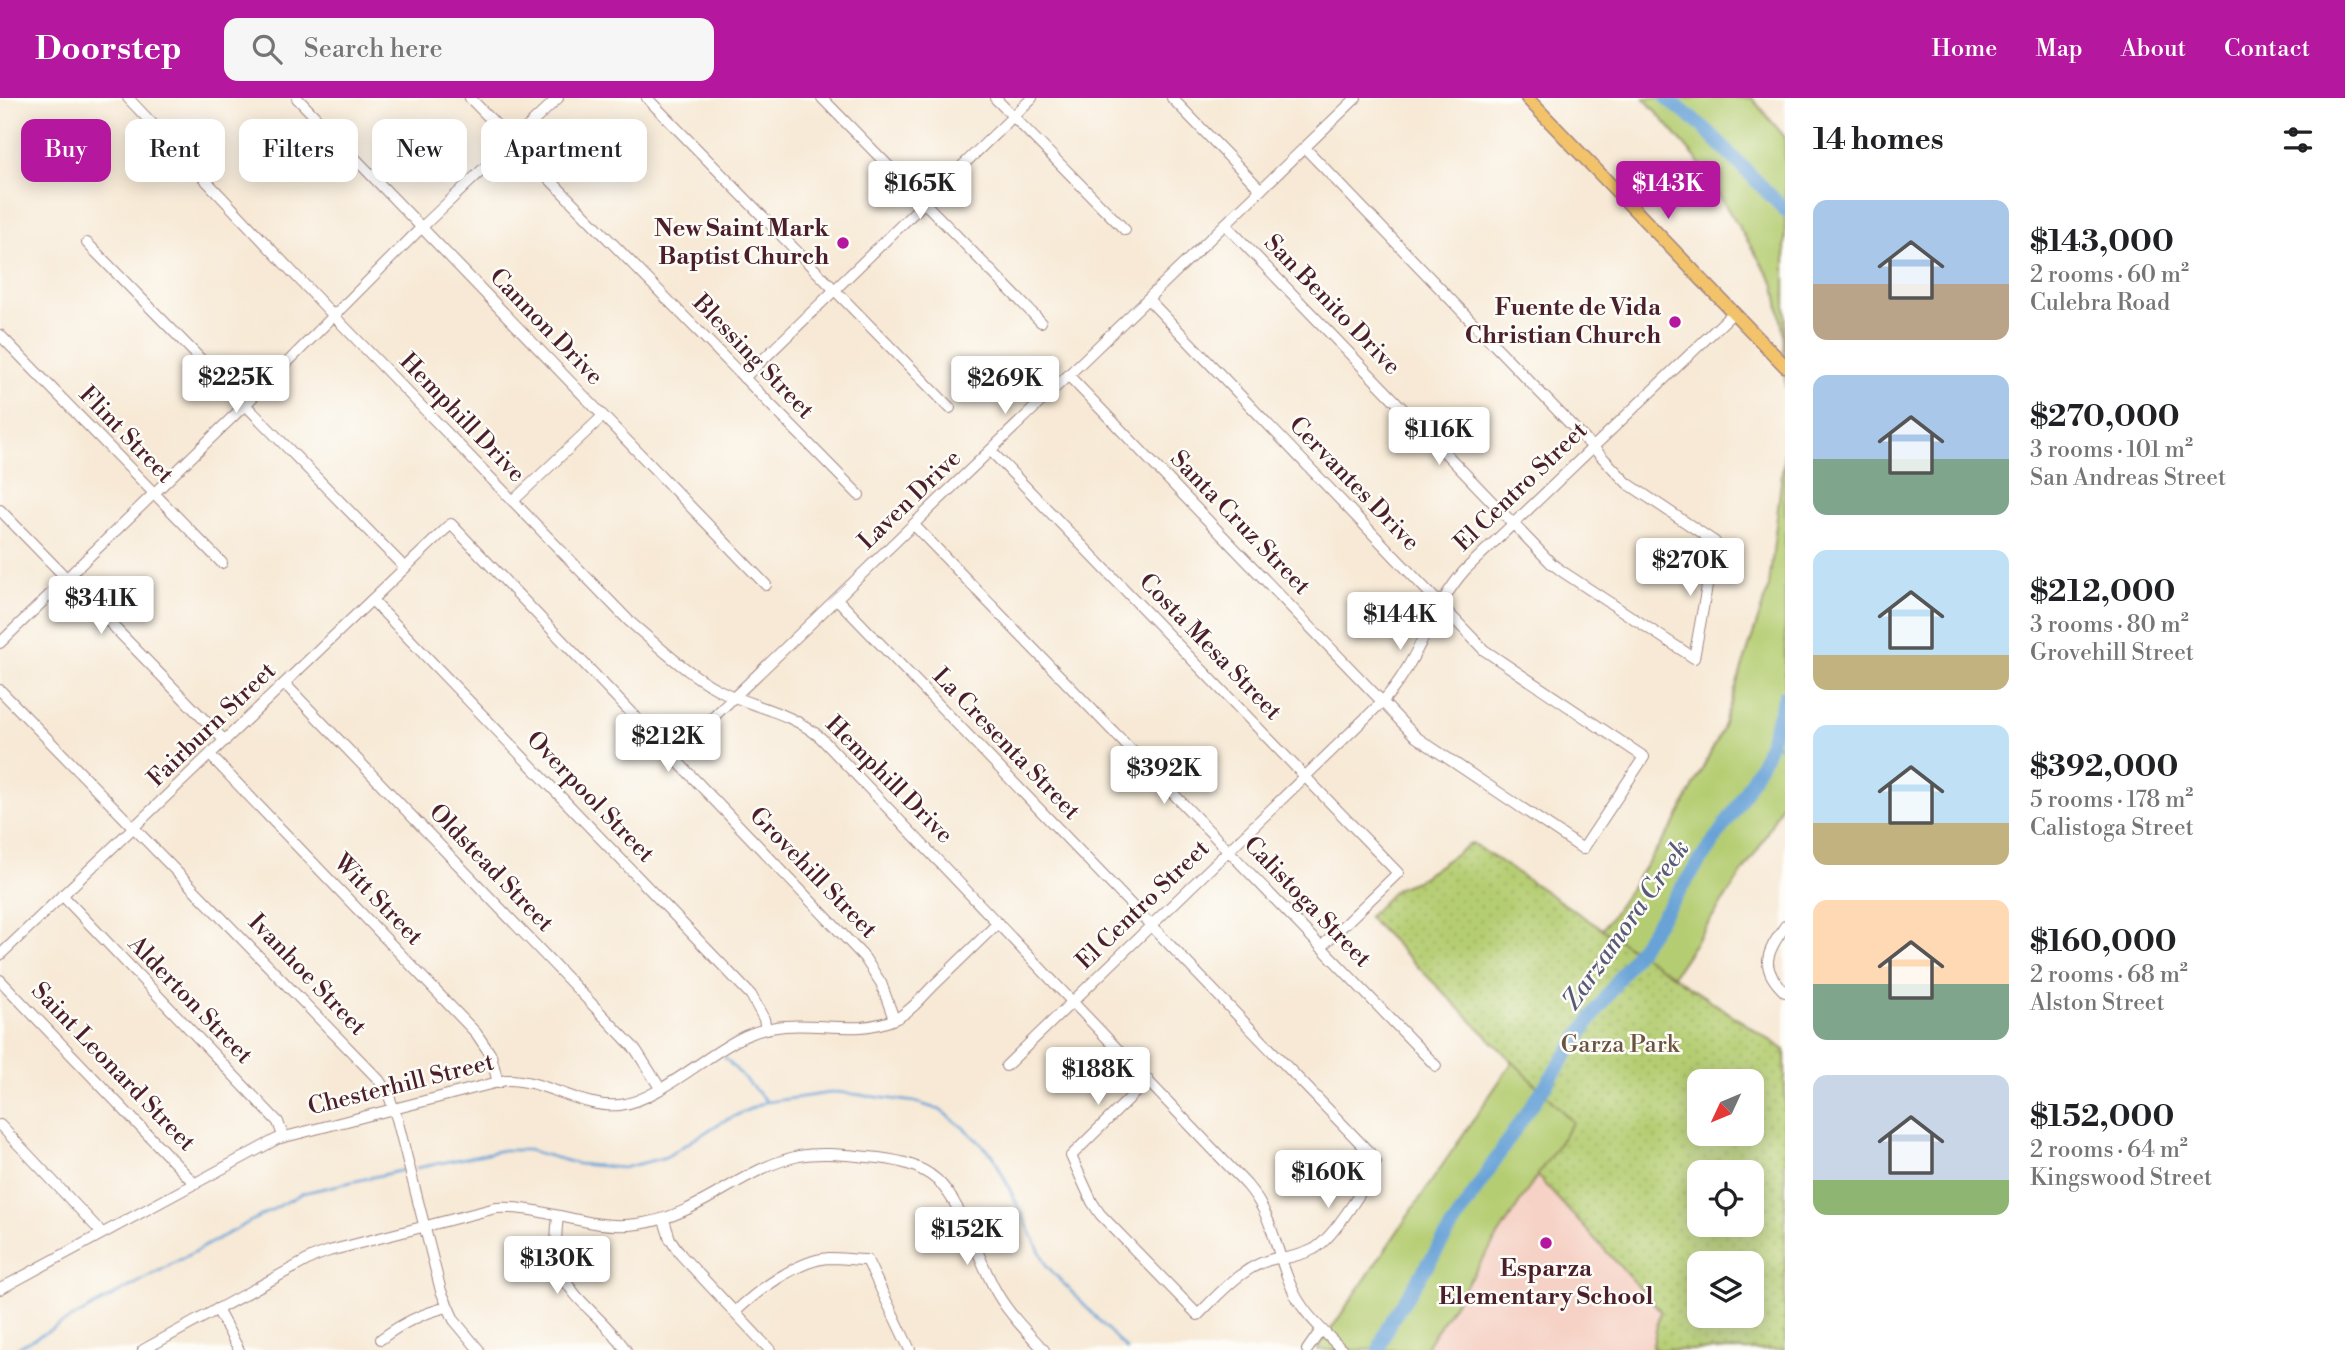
<!DOCTYPE html>
<html lang="en">
<head>
<meta charset="utf-8">
<style>
	body { margin:0; font-family:"Libre Bodoni",serif; background:#f6f6f6; color:#202124; height:100vh; display:flex; flex-direction:column; font-size:26px; white-space:nowrap }
	* { box-sizing:border-box; margin:0 }
	p { font-size:23px; color:#757577 }
	.icon { flex:none; width:38px; height:38px; fill:none; stroke:currentColor; stroke-width:2; stroke-linecap:round; stroke-linejoin:round }
	.map { position:relative; flex:1; overflow:hidden }
	.sheet { display:flex; flex-direction:column; background:#fff; width:560px }
	.sheet>* { flex:none }
	.banner { position:absolute; left:21px; top:21px; width:665px; height:63px; display:flex; gap:14px }
	.needle { width:46px; rotate:226deg }
	.controls { position:absolute; left:1687px; top:971px; display:grid; gap:14px }
	.controls a { display:grid; place-items:center; width:77px; height:77px; border-radius:14px; background:#fff; box-shadow:0 4px 18px #0003; font-size:35px }
	.price { position:absolute; translate:-50% -60px; padding:0 16px; border-radius:7px; background:#fff; color:#222; font-size:23px; line-height:46px; filter:drop-shadow(0 2px 4px #0008) }
	.price::after { content:''; position:absolute; left:50%; top:42px; width:21px; height:16px; margin-left:-10px; background:inherit; clip-path:polygon(0 0,100% 0,50% 100%) }
	.price.on { background:#b5179e; color:#fff }
	ul { padding:0; list-style:none }
	li { display:flex; align-items:center; gap:21px; height:175px; padding:0 28px }
	li span { display:grid; place-items:center; flex:none; width:196px; height:140px; border-radius:14px; color:#555 }
	li>.icon { margin-inline-start:auto }
	span .icon { width:84px; height:84px; fill:#fffc; stroke-width:1 }
	li b { font-size:30px }
	h2 { display:flex; justify-content:space-between; align-items:center; height:84px; padding:0 28px; font-size:30px }
	.tag { padding:0 24px; border-radius:14px; background:#fff; box-shadow:0 4px 18px #0003; font-size:24px; line-height:63px }
	.tag.on { background:#b5179e; color:#fff }
	header { display:flex; align-items:center; gap:42px; box-sizing:border-box; height:98px; padding:0 35px; background:#b5179e; color:#fff }
	header strong { font-size:33px }
	nav { display:flex; gap:38px; margin-inline-start:auto; font-size:24px }
	.search { width:490px; height:63px; background:#f6f6f6; display:flex; align-items:center; gap:18px; box-sizing:border-box; padding:0 24px; border-radius:14px; color:#757577; font-size:26px }
	main { display:flex; flex:1; min-height:0 }
	.map>svg:first-child { display:block }
	.built { fill:#f6d1c5 }
	.grass { fill:#b5cd72; stroke:#80764e; stroke-width:2 }
	.park { fill:url(#park-dots); stroke:#80764e; stroke-width:2; fill-rule:evenodd }
	.lines { fill:none; stroke-linecap:round; stroke-linejoin:round }
	.stream { stroke:#67a2d7; stroke-width:2.5 }
	.river { stroke:#67a2d7; stroke-width:14 }
	.minor-casing { stroke:#a08480; stroke-width:12 }
	.major-casing { stroke:#a08480; stroke-width:15 }
	.minor { stroke:#fff; stroke-width:10 }
	.major { stroke:#f2c36a; stroke-width:12 }
	.poi-dot { fill:#b5179e; stroke:#fdfcf7; stroke-width:2.5 }
	.labels { text-anchor:middle; dominant-baseline:central; stroke-width:5; stroke-linejoin:round; paint-order:stroke }
	.poi-label { font-size:24px; font-weight:bold; fill:#4a1f2b; stroke:#fdfcf7; text-anchor:end }
	.street-label { font-size:24px; fill:#4a1f2b; stroke:#fdfcf7 }
	.park-label { font-size:24px; fill:#6a5340; stroke:#fdfcf7 }
	.water-label { font-size:26px; font-style:italic; fill:#575a78; stroke:#fdfcf7 }
</style>
</head>
<body>
<header>
<strong>Doorstep</strong>
<div class="search"><svg class="icon" aria-label="search" viewBox="0 0 24 24"><circle cx="10" cy="10" r="6"/><path d="M15 15l6 6"/></svg>Search here</div>
<nav><a>Home</a><a>Map</a><a>About</a><a>Contact</a></nav>
</header>
<main>
<div class="map">
<svg width="1785" height="1252" viewBox="0 0 1785 1252">
	<defs>
		<pattern id="park-dots" width="8" height="8" patternUnits="userSpaceOnUse" patternTransform="scale(1.75)"><rect width="8" height="8" fill="#b5cd72"/><path d="M2 2h.1M6 6h.1" fill="none" stroke="#9db063" stroke-width="1.8" stroke-linecap="round"/></pattern>
	</defs>
	<rect width="100%" height="100%" fill="#fdfcf7"/>
	<filter id="ink" filterUnits="userSpaceOnUse"><feTurbulence type="fractalNoise" baseFrequency=".0143" numOctaves="2"/><feDisplacementMap in="SourceGraphic" scale="14" xChannelSelector="R" yChannelSelector="G"/><feConvolveMatrix kernelMatrix="1 2 1 2 8 2 1 2 1" color-interpolation-filters="sRGB"/></filter>
	<filter id="wash" filterUnits="userSpaceOnUse"><feTurbulence type="fractalNoise" baseFrequency=".00686" numOctaves="4" result="noise"/><feDisplacementMap in="SourceGraphic" scale="28" xChannelSelector="R" yChannelSelector="G"/><feGaussianBlur stdDeviation="1.57" result="paint"/><feColorMatrix in="noise" values="0 0 0 0 0 0 0 0 0 0 0 0 0 0 0 0 0 1.4 0 .05"/><feComposite in="paint" operator="in"/></filter>
	<g filter="url(#wash)">
		<rect width="100%" height="100%" fill="#f7e9d5"/>
		<polygon class="built" points="1537,1078 1660,1213 1652,1252 1424,1252"/>
		<g class="grass">
			<polygon points="1644,0 1752,0 1785,39 1785,290 1783,234 1775,187 1695,59"/>
			<polygon points="1785,349 1785,700 1759,750 1537,1078 1424,1252 1317,1252 1676,723 1721,634 1769,488"/>
		</g>
		<path class="park" d="M1472,745L1785,952V1252H1652L1660,1212L1537,1078L1573,1024L1368,819L1397,790L1416,783ZM1699,984H1752V1036H1699ZM1699,1074H1752V1127H1699ZM1699,1166H1752V1218H1699Z"/>
		<g class="lines">
			<g class="stream">
				<polyline points="1771,640 1785,654"/>
				<polyline points="725,960 767,1004 837,994 915,1004 940,1012 964,1030 993,1057 1047,1168 1127,1252"/>
				<polyline points="417,1070 503,1052 528,1052 578,1066 623,1070 666,1059 720,1025 765,1004"/>
				<polyline points="13,1252 303,1095 404,1072"/>
			</g>
			<g class="river">
				<polyline points="1666,0 1703,29 1785,112"/>
				<polyline points="1379,1252 1388,1228 1514,1033 1735,712 1766,656 1785,598"/>
			</g>
		</g>
	</g>
	<g filter="url(#ink)">
		<g class="lines">
			<defs>
				<g id="minor">
					<path d="M128,0L333,217L629,523C657,547 686,575 719,592C754,610 790,613 821,640L1247,1087C1274,1119 1275,1152 1291,1188C1302,1215 1323,1232 1342,1252"/>
					<polyline points="297,0 766,487"/>
					<polyline points="470,0 859,397"/>
					<polyline points="647,0 950,310"/>
					<polyline points="822,0 1041,224"/>
					<polyline points="995,0 1125,132"/>
					<polyline points="1172,0 1261,92"/>
					<polyline points="1225,126 1551,465 1563,474 1694,560 1715,444 1627,385 1305,50"/>
					<polyline points="87,145 405,470"/>
					<polyline points="0,237 222,465"/>
					<polyline points="1069,278 1416,639 1583,751 1644,659 1484,552 1148,201"/>
					<polyline points="744,280 1032,0"/>
					<polyline points="991,353 1398,775 1321,849"/>
					<polyline points="513,403 603,318"/>
					<polyline points="0,412 225,643"/>
					<polyline points="914,427 1436,968"/>
					<path d="M837,501L1370,1055L1376,1064C1368,1086 1333,1140 1314,1151C1304,1156 1292,1159 1281,1161"/>
					<polyline points="372,502 751,897 764,921 766,931"/>
					<polyline points="0,545 246,306 421,130 558,0"/>
					<polyline points="285,586 636,952 660,990"/>
					<polyline points="0,592 379,982 389,998 397,1021 441,1193 454,1222 479,1252"/>
					<polyline points="210,657 476,935 491,957 498,985"/>
					<polyline points="673,658 1356,0"/>
					<polyline points="62,797 278,1024 283,1038"/>
					<path d="M1785,828C1767,855 1758,869 1785,894"/>
					<polyline points="0,857 451,426 864,859 881,885 894,921"/>
					<polyline points="0,882 194,1085"/>
					<path d="M1006,968L1382,604C1419,565 1430,511 1465,472L1733,215"/>
					<path d="M1148,982L1071,1058L1092,1104L1100,1116L1198,1217C1223,1192 1244,1166 1281,1159"/>
					<polyline points="0,1027 102,1135"/>
					<path d="M558,1119C547,1196 588,1199 626,1252"/>
					<polyline points="664,1122 670,1141 681,1157 770,1252"/>
					<path d="M0,1191L277,1041L506,982C546,981 580,1011 620,1007C657,1003 708,955 745,938C786,920 819,931 861,929C873,928 886,925 897,920C911,913 922,899 933,888C955,867 976,846 998,825"/>
					<polyline points="217,1211 239,1252"/>
					<path d="M735,1214C757,1193 798,1162 829,1160C842,1160 855,1162 867,1162L910,1252"/>
					<path d="M381,1241C402,1225 422,1215 448,1209"/>
					<path d="M143,1252L313,1159L329,1153L496,1110C545,1107 587,1133 638,1126C701,1118 739,1071 799,1058C821,1054 845,1057 868,1059C892,1061 918,1065 937,1082C964,1107 978,1163 997,1195C1009,1216 1027,1234 1044,1252"/>
					<polyline points="1307,1252 1321,1232"/>
				</g>
				<polyline id="major" points="1527,0 1785,268"/>
			</defs>
			<use href="#minor" class="minor-casing"/>
			<use href="#major" class="major-casing"/>
			<use href="#minor" class="minor"/>
			<use href="#major" class="major"/>
		</g>
	</g>
	<g class="poi-dot">
		<circle cx="843" cy="145" r="7"/>
		<circle cx="1675" cy="224" r="7"/>
		<circle cx="1546" cy="1145" r="7"/>
	</g>
	<g class="labels">
		<g class="poi-label">
			<text x="829" y="131">New Saint Mark<tspan x="829" dy="28">Baptist Church</tspan></text>
			<text x="1661" y="210">Fuente de Vida<tspan x="1661" dy="28">Christian Church</tspan></text>
			<text x="1546" y="1171" text-anchor="middle">Esparza<tspan x="1546" dy="28">Elementary School</tspan></text>
		</g>
		<g class="street-label">
			<text transform="translate(1332 207) rotate(46)">San Benito Drive</text>
			<text transform="translate(546 229) rotate(46)">Cannon Drive</text>
			<text transform="translate(753 259) rotate(46)">Blessing Street</text>
			<text transform="translate(462 320) rotate(46)">Hemphill Drive</text>
			<text transform="translate(126 337) rotate(46)">Flint Street</text>
			<text transform="translate(1354 386) rotate(46)">Cervantes Drive</text>
			<text transform="translate(1521 389) rotate(-44)">El Centro Street</text>
			<text transform="translate(910 402) rotate(-44)">Laven Drive</text>
			<text transform="translate(1240 425) rotate(46)">Santa Cruz Street</text>
			<text transform="translate(1210 549) rotate(46)">Costa Mesa Street</text>
			<text transform="translate(212 627) rotate(-44)">Fairburn Street</text>
			<text transform="translate(1006 646) rotate(46)">La Cresenta Street</text>
			<text transform="translate(889 682) rotate(45)">Hemphill Drive</text>
			<text transform="translate(590 699) rotate(46)">Overpool Street</text>
			<text transform="translate(491 770) rotate(46)">Oldstead Street</text>
			<text transform="translate(813 775) rotate(46)">Grovehill Street</text>
			<text transform="translate(378 802) rotate(46)">Witt Street</text>
			<text transform="translate(1307 804) rotate(46)">Calistoga Street</text>
			<text transform="translate(1143 807) rotate(-44)">El Centro Street</text>
			<text transform="translate(307 877) rotate(46)">Ivanhoe Street</text>
			<text transform="translate(190 902) rotate(46)">Alderton Street</text>
			<text transform="translate(113 969) rotate(46)">Saint Leonard Street</text>
			<text transform="translate(401 987) rotate(-14)">Chesterhill Street</text>
		</g>
		<g class="park-label">
			<text x="1620" y="947">Garza Park</text>
		</g>
		<g class="water-label">
			<text transform="translate(1626 827) rotate(-55)">Zarzamora Creek</text>
		</g>
	</g>
</svg>
<div class="controls">
<a><svg class="needle" viewBox="-14 -14 28 28"><path d="M0-13l5 13h-10z" fill="#e53935"/><path d="M0 13l5-13h-10z" fill="#757577"/></svg></a>
<a><svg class="icon" aria-label="locate" viewBox="0 0 24 24"><circle cx="12" cy="12" r="6"/><path d="M12 2v4M12 18v4M2 12h4M18 12h4"/></svg></a>
<a><svg class="icon" aria-label="layers" viewBox="0 0 24 24"><path d="M12 4l9 5-9 5-9-5zM3 14l9 5 9-5"/></svg></a>
</div>
<b class="price" style="left:920px;top:123px">$165K</b>
<b class="price on" style="left:1668px;top:123px">$143K</b>
<b class="price" style="left:236px;top:317px">$225K</b>
<b class="price" style="left:1005px;top:318px">$269K</b>
<b class="price" style="left:1439px;top:369px">$116K</b>
<b class="price" style="left:1690px;top:500px">$270K</b>
<b class="price" style="left:101px;top:538px">$341K</b>
<b class="price" style="left:1400px;top:554px">$144K</b>
<b class="price" style="left:668px;top:676px">$212K</b>
<b class="price" style="left:1164px;top:708px">$392K</b>
<b class="price" style="left:1098px;top:1009px">$188K</b>
<b class="price" style="left:1328px;top:1112px">$160K</b>
<b class="price" style="left:967px;top:1169px">$152K</b>
<b class="price" style="left:557px;top:1198px">$130K</b>
<div class="banner">
<a class="tag on">Buy</a>
<a class="tag">Rent</a>
<a class="tag">Filters</a>
<a class="tag">New</a>
<a class="tag">Apartment</a>
</div>
</div>
<section class="sheet">
<h2>14 homes<svg class="icon" aria-label="filters" viewBox="0 0 24 24"><path d="M4 7h16M4 17h16"/><circle cx="9" cy="7" r="2"/><circle cx="15" cy="17" r="2"/></svg></h2>
<ul>
<li><span style="background:linear-gradient(#a9c7e8 60%,#b9a48a 0)"><svg class="icon" aria-label="home" viewBox="0 0 24 24"><path d="M3 11l9-7 9 7M6 9v11h12V9"/></svg></span><div><b>$143,000</b><p>2 rooms · 60 m²</p><p>Culebra Road</p></div></li>
<li><span style="background:linear-gradient(#a9c7e8 60%,#7fa58c 0)"><svg class="icon" aria-label="home" viewBox="0 0 24 24"><path d="M3 11l9-7 9 7M6 9v11h12V9"/></svg></span><div><b>$270,000</b><p>3 rooms · 101 m²</p><p>San Andreas Street</p></div></li>
<li><span style="background:linear-gradient(#bfe0f5 75%,#c2b280 0)"><svg class="icon" aria-label="home" viewBox="0 0 24 24"><path d="M3 11l9-7 9 7M6 9v11h12V9"/></svg></span><div><b>$212,000</b><p>3 rooms · 80 m²</p><p>Grovehill Street</p></div></li>
<li><span style="background:linear-gradient(#bfe0f5 70%,#c2b280 0)"><svg class="icon" aria-label="home" viewBox="0 0 24 24"><path d="M3 11l9-7 9 7M6 9v11h12V9"/></svg></span><div><b>$392,000</b><p>5 rooms · 178 m²</p><p>Calistoga Street</p></div></li>
<li><span style="background:linear-gradient(#ffd9b3 60%,#7fa58c 0)"><svg class="icon" aria-label="home" viewBox="0 0 24 24"><path d="M3 11l9-7 9 7M6 9v11h12V9"/></svg></span><div><b>$160,000</b><p>2 rooms · 68 m²</p><p>Alston Street</p></div></li>
<li><span style="background:linear-gradient(#c9d6e8 75%,#8fb573 0)"><svg class="icon" aria-label="home" viewBox="0 0 24 24"><path d="M3 11l9-7 9 7M6 9v11h12V9"/></svg></span><div><b>$152,000</b><p>2 rooms · 64 m²</p><p>Kingswood Street</p></div></li>
</ul>
</section>
</main>
</body>
</html>
